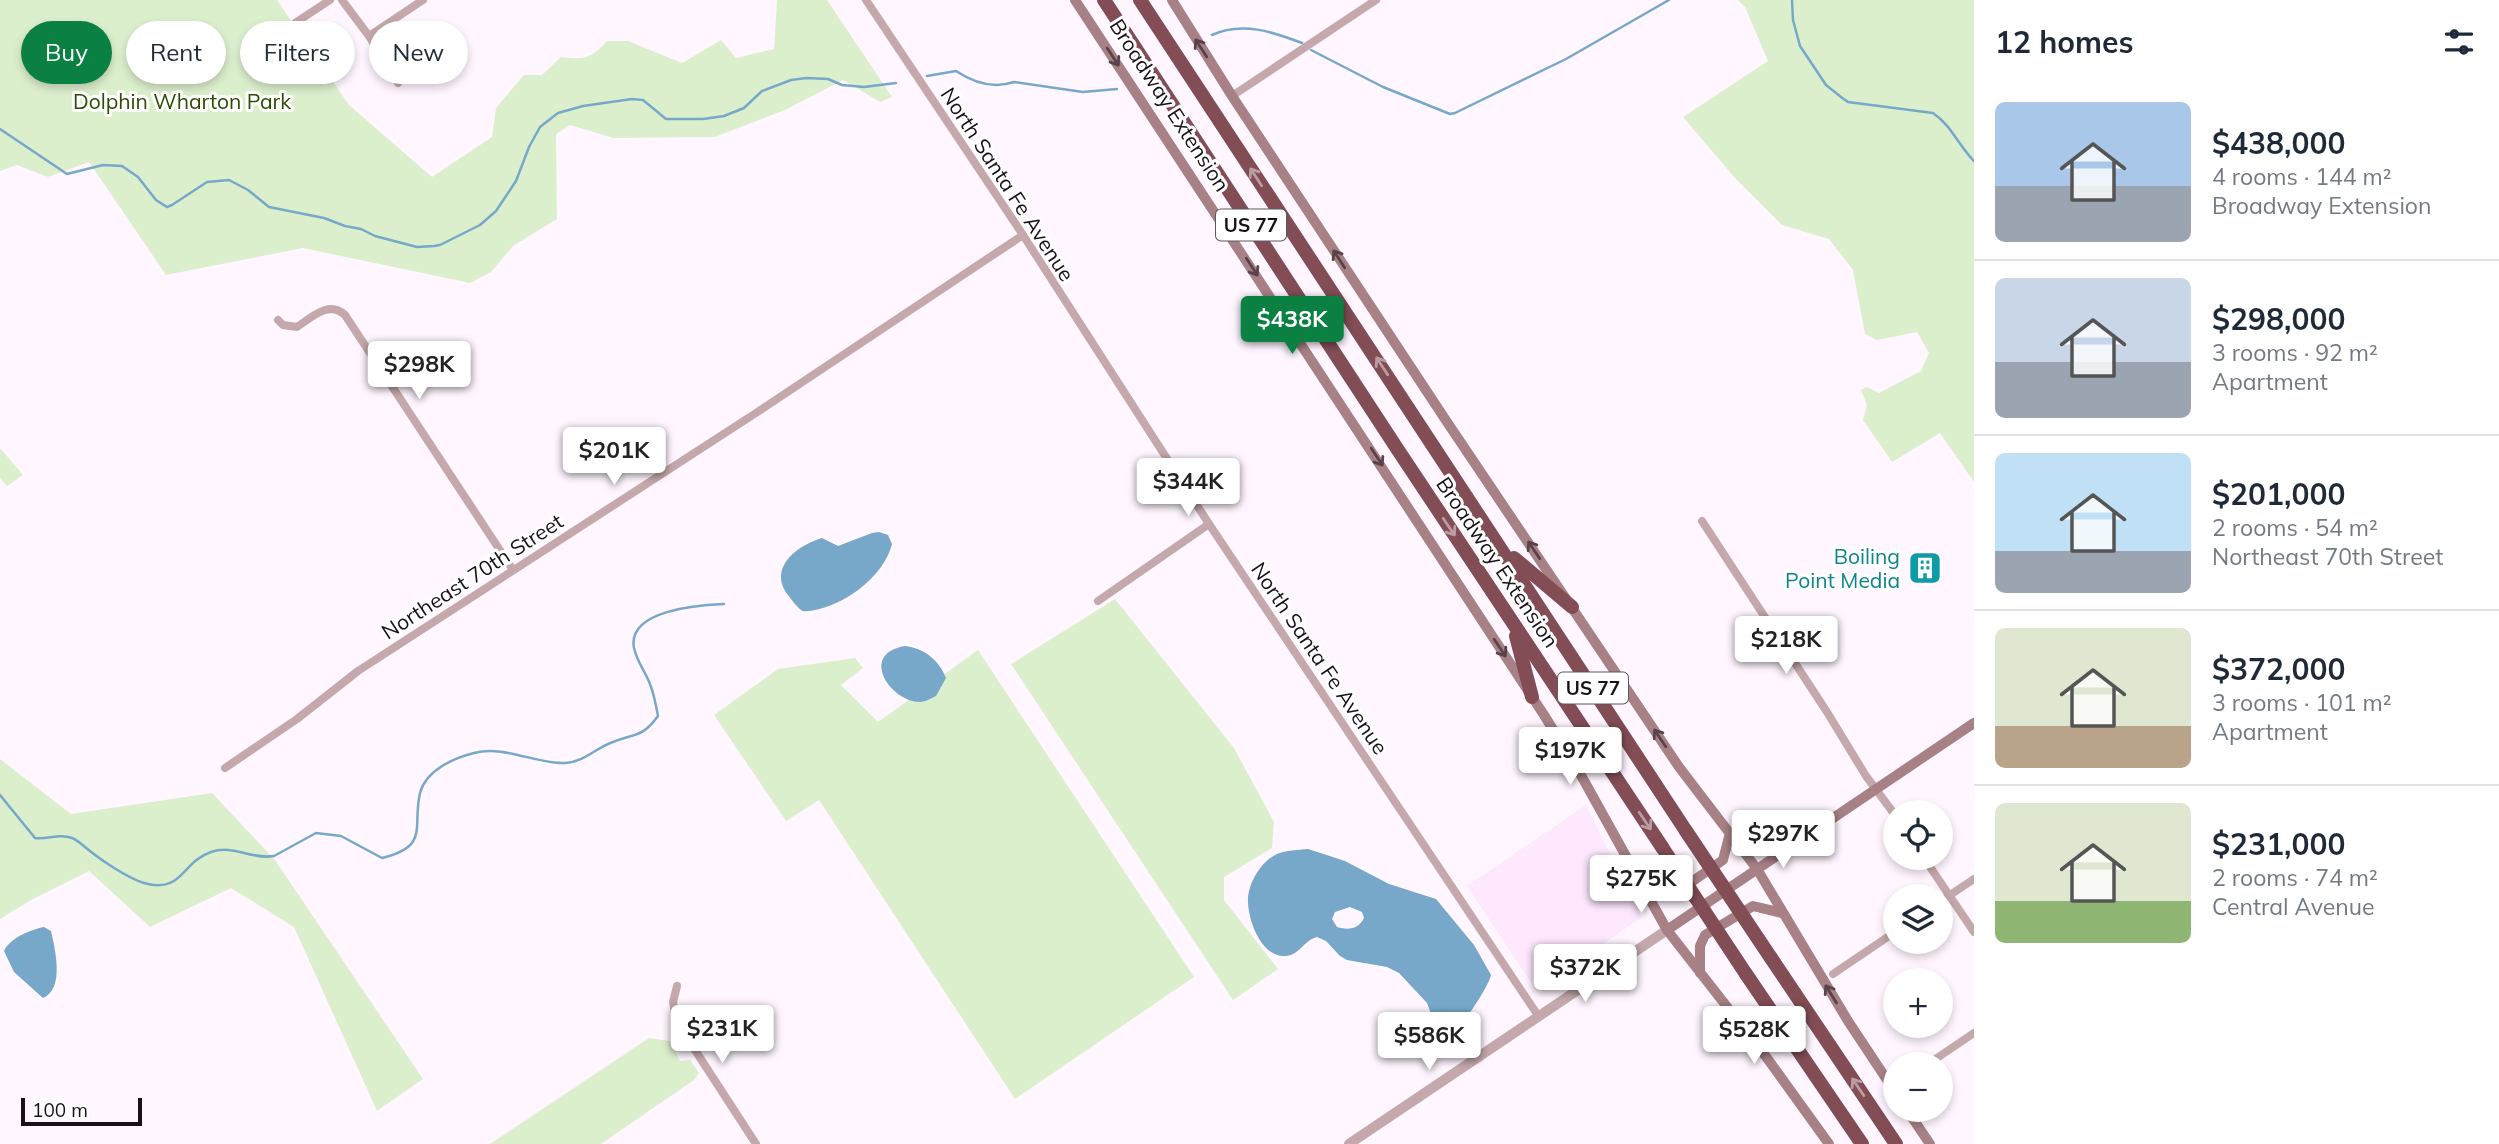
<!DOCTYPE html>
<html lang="en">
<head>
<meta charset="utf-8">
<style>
	body { margin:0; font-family:Mulish,sans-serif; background:#f2f2f3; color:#1f2937; height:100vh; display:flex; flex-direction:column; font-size:26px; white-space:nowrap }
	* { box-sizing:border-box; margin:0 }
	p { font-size:23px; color:#747a83 }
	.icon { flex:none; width:38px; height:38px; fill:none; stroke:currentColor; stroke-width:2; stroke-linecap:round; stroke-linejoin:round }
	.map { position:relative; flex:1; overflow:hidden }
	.drawer { display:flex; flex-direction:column; background:#fff; width:525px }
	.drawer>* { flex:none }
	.guide { position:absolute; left:21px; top:21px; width:665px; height:63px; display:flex; gap:14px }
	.tools { position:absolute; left:1883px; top:800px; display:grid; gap:14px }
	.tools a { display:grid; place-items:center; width:70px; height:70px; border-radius:50%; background:#fff; box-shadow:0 4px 10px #0003; font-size:35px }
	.scale { position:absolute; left:21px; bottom:18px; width:121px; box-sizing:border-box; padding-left:7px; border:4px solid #181118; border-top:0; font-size:19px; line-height:24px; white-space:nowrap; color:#181118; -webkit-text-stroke:5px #fff; paint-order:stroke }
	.price { position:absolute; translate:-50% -60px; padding:0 16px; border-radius:7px; background:#fff; color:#222; font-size:23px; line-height:46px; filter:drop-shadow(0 2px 4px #0008) }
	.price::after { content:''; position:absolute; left:50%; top:42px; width:21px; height:16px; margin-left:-10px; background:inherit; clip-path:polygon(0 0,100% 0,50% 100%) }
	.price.active { background:#0b8043; color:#fff }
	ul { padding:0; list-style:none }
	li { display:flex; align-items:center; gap:21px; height:175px; padding:0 21px }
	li+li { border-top:2px solid #e0e1e3 }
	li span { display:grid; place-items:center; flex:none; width:196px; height:140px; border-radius:10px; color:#555 }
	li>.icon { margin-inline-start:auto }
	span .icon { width:84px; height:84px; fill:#fffc; stroke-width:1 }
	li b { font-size:30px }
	h2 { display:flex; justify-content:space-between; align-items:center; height:84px; padding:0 21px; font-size:30px }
	.pill { padding:0 24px; border-radius:32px; background:#fff; box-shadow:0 4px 10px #0003; font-size:24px; line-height:63px }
	.pill.active { background:#0b8043; color:#fff }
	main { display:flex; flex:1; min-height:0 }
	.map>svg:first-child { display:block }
	.built { fill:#fde8fe }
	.green { fill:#dcefcd }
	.water { fill:#77a8ca; fill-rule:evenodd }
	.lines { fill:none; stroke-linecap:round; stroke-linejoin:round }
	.stream { stroke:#77a8ca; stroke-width:2.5 }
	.minor { stroke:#c4a8ab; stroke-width:8 }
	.tertiary { stroke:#c4a8ab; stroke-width:10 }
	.secondary { stroke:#a88186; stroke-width:10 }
	.motorway { stroke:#824d55; stroke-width:14 }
	.motorway-bridge { stroke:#824d55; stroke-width:14 }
	.oneway { stroke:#59434a }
	.oneway2 { stroke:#ba9da2 }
	.labels { text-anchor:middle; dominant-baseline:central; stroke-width:6; stroke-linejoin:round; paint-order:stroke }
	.shield { fill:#fff; stroke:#5d585d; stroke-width:2 }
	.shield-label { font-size:19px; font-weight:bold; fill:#181118 }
	.park-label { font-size:21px; fill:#2d4b01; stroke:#fff }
	.street-label { font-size:21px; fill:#181118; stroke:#fff }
	.culture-label { font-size:21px; fill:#0d838f; stroke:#fff; text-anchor:end }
</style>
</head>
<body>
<main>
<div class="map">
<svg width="1974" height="1144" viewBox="0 0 1974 1144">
	<rect width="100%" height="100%" fill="#fff6ff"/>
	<polygon class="built" points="1586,805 1642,917 1536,990 1467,886"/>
	<g class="green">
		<path d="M0,0H277L349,105L432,177L492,137L496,108L524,75H542L561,57C585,60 591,59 607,41H628L682,63L721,40L736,58L774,49L777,0H827L892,97L880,102L843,80L785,110L715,137L613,138L570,125L556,134L557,219L513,246L491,272L470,283L303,248L166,275L89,162L48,177L17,165L0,171Z"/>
		<polygon points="1738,0 1974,0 1974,482 1940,433 1892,462 1863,420 1867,405 1861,390 1867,387 1879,393 1921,371 1929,353 1917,332 1877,340 1865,334 1853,270 1829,239 1782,225 1735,178 1683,117 1768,61 1745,7"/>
		<polygon points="0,448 23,475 7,486 0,478"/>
		<polygon points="1115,599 1234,748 1274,822 1272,848 1224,877 1224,900 1278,969 1233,1000 1011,664"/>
		<polygon points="978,650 1194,977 1015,1099 819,800 786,821 714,715 778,669 855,658 863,668 841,685 878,722"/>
		<polygon points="0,759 71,814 212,793 275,860 423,1079 377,1111 294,927 231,888 150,927 89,871 31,900 0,919"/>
		<polygon points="649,1038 670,1041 680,1061 690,1060 699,1073 694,1080 601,1144 490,1144"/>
	</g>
	<g class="water">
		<path d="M879,532L888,535L892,544C884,575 849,602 819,609C815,610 807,612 803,611C798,609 791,599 788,595C768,568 796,546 822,538L838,546L872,533Z"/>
		<path d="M905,646C924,648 939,660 946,678L936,696C932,698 925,702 920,702C891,702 858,654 905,646Z"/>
		<path d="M1308,849L1345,861L1389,884L1436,899L1474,945L1491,975C1488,988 1459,1033 1446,1036L1436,1027L1427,1003L1399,973L1387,967L1347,960L1340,956L1326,941L1317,937C1304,940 1299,956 1285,956C1262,957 1249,923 1248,903C1247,885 1260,862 1277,854C1286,850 1298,850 1308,849ZM1350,907L1362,912L1364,918C1358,930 1348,930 1337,927L1332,919L1335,912Z"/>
		<path d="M44,927L51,931C55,949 65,989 43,998L14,972L4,951C10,938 30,930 44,927Z"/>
	</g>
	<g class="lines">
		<g class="stream">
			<path d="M1792,0L1793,20L1800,46L1826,85L1841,97L1848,102L1933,113C1951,125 1959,146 1974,161"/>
			<path d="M1212,35C1242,21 1273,32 1302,43"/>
			<polyline points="1311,50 1383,87 1450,114 1455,113 1566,59 1669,0"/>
			<path d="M927,76L956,71C974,83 993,89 1014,82L1083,92L1117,89"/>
			<polyline points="0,129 67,174 103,165 122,166 138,177 156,200 167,207 172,205 207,182 229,180 248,190 269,207 324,218 345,226 361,229 375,236 417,247 434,246 440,245 480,225 496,211 516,181 529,147 540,127 558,113 583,106 632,99 643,100 666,119 703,119 724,116 744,108 762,91 791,80 806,78 828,79 842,85 864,87 896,83"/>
			<path d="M0,795L35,838C47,840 59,833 72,838C77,840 80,843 85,847C98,858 127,878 144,883C183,894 181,862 211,852C233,844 252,860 274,856L316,833L341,836L382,858C430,846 412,828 420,793C426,770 454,758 474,753C504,745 536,764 565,763C585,762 595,748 613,742C635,733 642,738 658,716C656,705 654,694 650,684C645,671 637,662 634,648C627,610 699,605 724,604"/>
		</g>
		<g class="minor">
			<polyline points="342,0 369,36 398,83"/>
			<polyline points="866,0 1023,235 1209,524 1539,1017"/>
			<polyline points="295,23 330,0"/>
			<polyline points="369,36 423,0"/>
			<polyline points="1232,96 1376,0"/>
			<path d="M278,320L283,325L297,327C312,317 329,300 345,315L513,570"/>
			<polyline points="1702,521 1827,712 1866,776 1895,815"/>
			<polyline points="1098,601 1209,524"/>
			<polyline points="225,768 297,719 358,671 759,411 1023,235"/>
			<polyline points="1924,858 1974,932"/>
			<polyline points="1941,901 1974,879"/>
			<polyline points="1833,974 1895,932"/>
			<polyline points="677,986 673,1002 675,1013 695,1050 756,1144"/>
			<polyline points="1928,1064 1974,1033"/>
		</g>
		<polyline class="tertiary" points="1349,1144 1667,930"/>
		<g class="secondary">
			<polyline points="1075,0 1544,715 1577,768 1667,930 1767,1058 1829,1144"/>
			<polyline points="1172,0 1232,96 1445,419 1679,767 1757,869 1848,1021 1895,1092"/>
			<polyline points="1643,885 1663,891 1680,890 1723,860 1730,833"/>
			<polyline points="1667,930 1974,723"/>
			<polyline points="1700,973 1700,946 1705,935 1753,906 1782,913"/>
			<polyline points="1907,1110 1930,1144"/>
		</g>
		<g class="motorway">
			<polyline points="1104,0 1398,450 1662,847"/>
			<polyline points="1140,0 1686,831"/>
			<polyline points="1514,558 1572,607"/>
			<polyline points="1516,636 1532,697"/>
			<polyline points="1771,958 1896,1144"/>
			<polyline points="1746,974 1862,1144"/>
		</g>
		<g class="motorway-bridge">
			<polyline points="1686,831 1771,958"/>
			<polyline points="1662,847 1746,974"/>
		</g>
	</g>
	<defs><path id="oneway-shaft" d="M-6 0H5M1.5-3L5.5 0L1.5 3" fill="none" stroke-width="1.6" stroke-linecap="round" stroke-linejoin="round" transform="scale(1.75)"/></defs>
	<g class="oneway">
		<use href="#oneway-shaft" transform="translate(1201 48) rotate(-123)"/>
		<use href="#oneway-shaft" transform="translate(1113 57) rotate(57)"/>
		<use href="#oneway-shaft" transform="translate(1339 259) rotate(-123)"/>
		<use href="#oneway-shaft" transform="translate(1252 267) rotate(57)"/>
		<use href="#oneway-shaft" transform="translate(1377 457) rotate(57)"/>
		<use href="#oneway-shaft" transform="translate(1534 550) rotate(-124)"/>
		<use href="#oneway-shaft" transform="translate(1500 648) rotate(56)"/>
		<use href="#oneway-shaft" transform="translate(1660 738) rotate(-124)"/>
		<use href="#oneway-shaft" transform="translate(1831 994) rotate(-122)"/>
	</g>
	<g class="oneway2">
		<use href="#oneway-shaft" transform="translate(1256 177) rotate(-123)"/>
		<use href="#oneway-shaft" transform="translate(1382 366) rotate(-123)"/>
		<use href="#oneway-shaft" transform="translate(1449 527) rotate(56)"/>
		<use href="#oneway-shaft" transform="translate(1645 821) rotate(56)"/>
		<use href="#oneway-shaft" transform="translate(1858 1087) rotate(-124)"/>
	</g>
	<defs>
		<symbol id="building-square" viewBox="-11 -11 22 22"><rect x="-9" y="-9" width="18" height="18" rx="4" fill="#0f9aa8" stroke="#fff"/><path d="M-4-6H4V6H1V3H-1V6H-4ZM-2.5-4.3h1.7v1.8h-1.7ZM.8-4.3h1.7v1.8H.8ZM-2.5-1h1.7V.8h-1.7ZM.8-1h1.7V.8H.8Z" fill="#fff"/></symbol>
	</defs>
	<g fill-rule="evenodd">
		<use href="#building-square" x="1906" y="549" width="38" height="38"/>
	</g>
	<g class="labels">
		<g class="shield">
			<rect x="1216" y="209.5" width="70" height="31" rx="5"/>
			<rect x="1558" y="672.5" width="70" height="31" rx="5"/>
		</g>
		<g class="shield-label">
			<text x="1251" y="225">US 77</text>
			<text x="1593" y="688">US 77</text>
		</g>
		<g class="park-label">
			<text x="182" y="101">Dolphin Wharton Park</text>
		</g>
		<g class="street-label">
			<text transform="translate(1170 105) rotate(57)">Broadway Extension</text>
			<text transform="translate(1008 184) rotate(57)">North Santa Fe Avenue</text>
			<text transform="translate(1498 562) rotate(56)">Broadway Extension</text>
			<text transform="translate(472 576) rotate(-33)">Northeast 70th Street</text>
			<text transform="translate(1320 658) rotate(56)">North Santa Fe Avenue</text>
		</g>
		<g class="culture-label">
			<text x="1900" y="556">Boiling<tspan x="1900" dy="24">Point Media</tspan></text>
		</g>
	</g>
</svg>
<div class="tools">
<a><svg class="icon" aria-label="locate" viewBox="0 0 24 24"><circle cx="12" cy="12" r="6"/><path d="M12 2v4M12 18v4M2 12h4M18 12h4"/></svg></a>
<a><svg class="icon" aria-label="layers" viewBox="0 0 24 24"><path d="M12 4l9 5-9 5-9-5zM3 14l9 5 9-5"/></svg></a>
<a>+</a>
<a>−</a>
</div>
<div class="scale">100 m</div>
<b class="price active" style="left:1292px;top:356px">$438K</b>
<b class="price" style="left:419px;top:401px">$298K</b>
<b class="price" style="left:614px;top:487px">$201K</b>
<b class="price" style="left:1188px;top:518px">$344K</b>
<b class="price" style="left:1786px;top:676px">$218K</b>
<b class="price" style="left:1570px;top:787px">$197K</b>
<b class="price" style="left:1783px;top:870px">$297K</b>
<b class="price" style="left:1641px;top:915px">$275K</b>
<b class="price" style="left:1585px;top:1004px">$372K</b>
<b class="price" style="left:722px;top:1065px">$231K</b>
<b class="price" style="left:1754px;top:1066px">$528K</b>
<b class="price" style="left:1429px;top:1072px">$586K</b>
<div class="guide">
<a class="pill active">Buy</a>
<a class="pill">Rent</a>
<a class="pill">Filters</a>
<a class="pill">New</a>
</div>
</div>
<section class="drawer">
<h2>12 homes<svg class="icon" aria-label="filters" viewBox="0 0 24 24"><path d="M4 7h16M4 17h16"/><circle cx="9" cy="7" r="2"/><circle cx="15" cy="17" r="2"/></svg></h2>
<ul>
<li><span style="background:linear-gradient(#a9c7e8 60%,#9aa5b1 0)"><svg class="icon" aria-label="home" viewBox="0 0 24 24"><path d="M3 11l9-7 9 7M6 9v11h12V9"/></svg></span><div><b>$438,000</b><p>4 rooms · 144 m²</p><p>Broadway Extension</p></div></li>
<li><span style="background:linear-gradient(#c9d6e8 60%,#9aa5b1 0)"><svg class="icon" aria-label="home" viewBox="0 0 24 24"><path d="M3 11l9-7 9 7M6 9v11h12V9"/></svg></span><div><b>$298,000</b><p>3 rooms · 92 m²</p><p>Apartment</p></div></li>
<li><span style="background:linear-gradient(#bfe0f5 70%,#9aa5b1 0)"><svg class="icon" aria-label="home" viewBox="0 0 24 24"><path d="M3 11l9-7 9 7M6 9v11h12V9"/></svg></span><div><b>$201,000</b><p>2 rooms · 54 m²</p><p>Northeast 70th Street</p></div></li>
<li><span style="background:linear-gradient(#dfe7d0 70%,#b9a48a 0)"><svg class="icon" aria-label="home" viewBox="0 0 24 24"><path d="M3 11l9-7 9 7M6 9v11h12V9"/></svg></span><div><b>$372,000</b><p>3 rooms · 101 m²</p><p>Apartment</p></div></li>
<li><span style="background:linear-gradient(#dfe7d0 70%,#8fb573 0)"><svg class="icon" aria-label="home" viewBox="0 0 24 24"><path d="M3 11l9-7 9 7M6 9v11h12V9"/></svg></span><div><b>$231,000</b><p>2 rooms · 74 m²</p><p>Central Avenue</p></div></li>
</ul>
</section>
</main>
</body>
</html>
